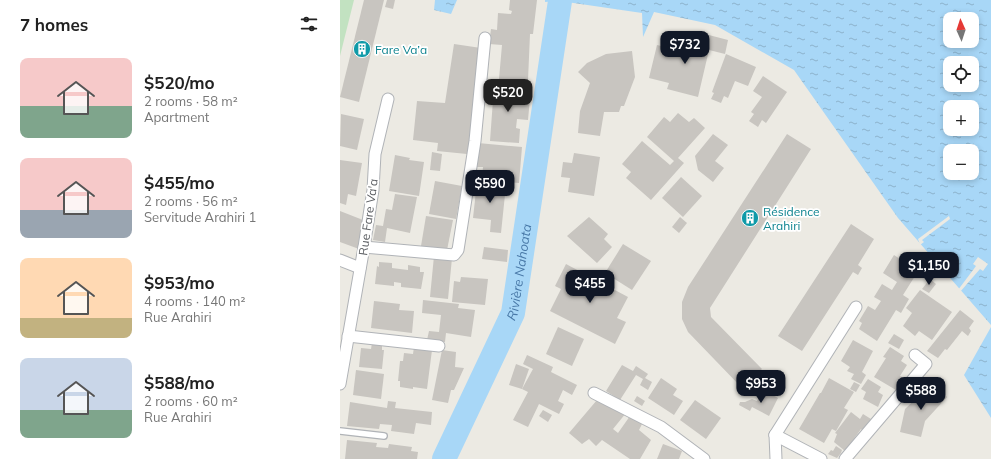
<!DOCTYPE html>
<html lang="en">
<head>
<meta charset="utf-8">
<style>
	body { margin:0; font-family:Mulish,sans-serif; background:#f2f2f2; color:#222; height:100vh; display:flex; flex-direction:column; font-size:15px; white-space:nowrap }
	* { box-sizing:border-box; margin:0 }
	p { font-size:13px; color:#767676 }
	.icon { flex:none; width:22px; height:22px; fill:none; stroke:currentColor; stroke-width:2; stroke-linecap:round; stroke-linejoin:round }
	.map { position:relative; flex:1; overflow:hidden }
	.drawer { display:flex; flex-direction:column; background:#fff; width:340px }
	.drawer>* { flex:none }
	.needle { width:26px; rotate:357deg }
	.buttons { position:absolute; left:603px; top:12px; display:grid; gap:8px }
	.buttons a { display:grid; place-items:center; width:36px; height:36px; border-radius:8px; background:#fff; box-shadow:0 2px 6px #0003; font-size:20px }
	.price { position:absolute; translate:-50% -34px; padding:0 9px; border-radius:8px; background:#111827; color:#fff; font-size:13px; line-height:26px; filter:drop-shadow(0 1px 2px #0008) }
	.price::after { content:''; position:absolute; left:50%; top:24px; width:12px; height:9px; margin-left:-6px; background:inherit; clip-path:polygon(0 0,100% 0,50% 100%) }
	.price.on { background:#222; color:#fff }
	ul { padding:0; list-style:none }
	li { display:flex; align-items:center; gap:12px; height:100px; padding:0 20px }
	li span { display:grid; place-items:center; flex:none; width:112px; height:80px; border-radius:8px; color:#555 }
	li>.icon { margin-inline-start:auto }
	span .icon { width:48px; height:48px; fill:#fffc; stroke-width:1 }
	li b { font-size:17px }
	h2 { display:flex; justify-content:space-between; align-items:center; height:48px; padding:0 20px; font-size:17px }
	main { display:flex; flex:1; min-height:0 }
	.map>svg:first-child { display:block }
	.pitch { fill:#c2e2c1 }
	.water { fill:url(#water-ripples); fill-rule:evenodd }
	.pier { fill:#eceae3 }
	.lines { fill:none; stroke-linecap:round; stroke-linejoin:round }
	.river { stroke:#a8d7f7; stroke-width:24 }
	.building { fill:#c8c5c0 }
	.lane-casing { stroke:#b0b3b7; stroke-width:8 }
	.street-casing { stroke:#b0b3b7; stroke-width:13 }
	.lane { stroke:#fff; stroke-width:5.5 }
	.street { stroke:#fff; stroke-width:11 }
	.labels { text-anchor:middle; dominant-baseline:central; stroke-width:3.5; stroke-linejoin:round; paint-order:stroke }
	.culture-label { font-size:12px; fill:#0d838f; stroke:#fff; text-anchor:start }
	.street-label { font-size:12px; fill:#5b5e62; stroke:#fff }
	.water-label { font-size:13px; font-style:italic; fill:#4878a7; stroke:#fff }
</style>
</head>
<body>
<main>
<section class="drawer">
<h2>7 homes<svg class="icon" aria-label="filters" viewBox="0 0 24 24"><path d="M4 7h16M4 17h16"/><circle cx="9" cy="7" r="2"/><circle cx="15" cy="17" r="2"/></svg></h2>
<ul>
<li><span style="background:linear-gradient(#f6c9c9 60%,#7fa58c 0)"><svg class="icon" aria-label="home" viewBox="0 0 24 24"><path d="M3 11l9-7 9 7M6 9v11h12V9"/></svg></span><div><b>$520/mo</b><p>2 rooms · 58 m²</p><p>Apartment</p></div></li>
<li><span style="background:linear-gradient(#f6c9c9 65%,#9aa5b1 0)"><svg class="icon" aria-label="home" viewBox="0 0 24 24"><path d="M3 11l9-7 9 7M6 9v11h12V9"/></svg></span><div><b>$455/mo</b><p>2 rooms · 56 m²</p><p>Servitude Arahiri 1</p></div></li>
<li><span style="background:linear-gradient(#ffd9b3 75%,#c2b280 0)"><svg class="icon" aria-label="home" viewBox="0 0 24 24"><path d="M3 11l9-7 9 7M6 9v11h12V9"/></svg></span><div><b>$953/mo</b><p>4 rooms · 140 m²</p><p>Rue Arahiri</p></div></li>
<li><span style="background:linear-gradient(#c9d6e8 65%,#7fa58c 0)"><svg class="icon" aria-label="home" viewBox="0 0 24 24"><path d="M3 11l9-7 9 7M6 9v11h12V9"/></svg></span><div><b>$588/mo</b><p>2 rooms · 60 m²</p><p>Rue Arahiri</p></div></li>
</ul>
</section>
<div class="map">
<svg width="651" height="459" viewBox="0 0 651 459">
	<defs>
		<pattern id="water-ripples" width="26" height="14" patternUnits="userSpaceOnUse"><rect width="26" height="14" fill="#a8d7f7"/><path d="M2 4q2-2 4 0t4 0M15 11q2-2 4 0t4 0" fill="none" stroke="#8cb2cb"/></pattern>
	</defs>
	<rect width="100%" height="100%" fill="#eceae3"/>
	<polygon class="pitch" points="0,0 14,0 0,56"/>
	<g class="water">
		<polygon points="95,0 117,0 111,14 94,10"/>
		<path d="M205,0H651V325L558,218L454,70L375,25L314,12L303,37L302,13L220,1L205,2ZM610,19H632V41H610ZM610,63H632V85H610ZM610,107H632V129H610ZM610,151H632V173H610Z"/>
		<polygon points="651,327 651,418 624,375"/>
	</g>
	<g class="pier">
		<polygon points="609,216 610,219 582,240 584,242 580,245 578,239"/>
		<polygon points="638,257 648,264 643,271 640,269 620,292 618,290 636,266 633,264"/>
	</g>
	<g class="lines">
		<path class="river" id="s1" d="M104,459L173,313L220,1"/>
	</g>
	<g class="building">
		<polygon points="24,0 44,0 19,102 0,97"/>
		<polygon points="47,0 55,0 53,9 45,7"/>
		<polygon points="170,0 197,0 193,34 190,34 188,80 159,79 162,45 149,44 151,29 157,30 158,13 171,14 172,11 169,10"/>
		<polygon points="365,34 388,40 385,54 369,50 358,97 327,89 329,83 309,78 317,45 329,48 331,43 351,48 352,45 362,47"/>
		<polygon points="114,44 141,48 136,106 127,154 97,151 98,143 73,140 77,101 105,103"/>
		<polygon points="292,51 295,77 284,106 281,106 279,112 264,112 260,136 238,133 240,111 250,83 238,72 247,63 266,54"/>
		<polygon points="386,54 416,67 408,86 395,81 388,98 384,96 381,103 371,99 374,93 372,92"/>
		<polygon points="423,76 447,92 426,123 422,120 418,127 409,121 414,114 411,112 422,97 413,91"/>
		<polygon points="154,86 186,88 185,98 190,98 188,120 177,119 176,128 180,129 179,143 150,141"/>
		<polygon points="338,113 349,122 354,118 365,128 338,158 344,163 311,200 286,178 291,172 282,164 302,141 330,165 334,161 307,137 324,117 330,122"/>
		<polygon points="1,114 24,119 17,150 0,146"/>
		<polygon points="373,134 388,145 375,161 384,168 373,182 358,170 355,156"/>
		<polygon points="447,134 471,149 370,308 371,317 422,369 402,388 348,332 342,319 342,302 348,287"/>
		<polygon points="138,143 182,147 179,183 154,181 154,178 142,177 143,167 136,167"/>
		<polygon points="92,152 102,154 100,171 90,170"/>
		<polygon points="234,153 260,157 254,196 228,192 230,178 221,177 223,162 232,163"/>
		<polygon points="55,155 70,158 69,160 84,162 79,196 49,191"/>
		<polygon points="0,160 22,163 16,196 8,194 6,205 0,203"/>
		<polygon points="341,177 362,196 343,217 322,198"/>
		<polygon points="95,181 122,186 116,219 89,214"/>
		<polygon points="137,182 166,185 161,233 150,232 151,220 133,218"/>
		<polygon points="55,194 77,197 70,233 47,228 45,242 33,240 36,225 43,226 46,209 52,210"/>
		<polygon points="0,211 23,220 19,249 0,242"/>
		<polygon points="86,216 113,220 107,250 81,246"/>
		<polygon points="249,217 268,234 264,239 272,247 257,263 227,236"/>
		<polygon points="340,217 347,223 339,233 332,227"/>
		<polygon points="511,224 534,239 518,265 522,268 518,275 513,272 462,351 438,336"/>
		<polygon points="283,244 311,261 292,290 265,273"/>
		<polygon points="144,247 168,250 167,262 142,259"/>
		<polygon points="554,255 566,263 568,259 576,264 570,273 575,276 563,295 569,299 561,313 556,310 537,341 519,329 522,323 519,321 528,306 535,310 541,301 534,297 542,284 552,290 557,282 543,273"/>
		<polygon points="94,256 112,258 108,299 90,297"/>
		<polygon points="585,260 591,267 584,272 579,265"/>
		<polygon points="39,262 52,263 52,268 68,270 68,265 80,267 80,272 84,272 81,289 61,287 61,283 54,282 54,286 35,284 37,266 39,267"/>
		<polygon points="226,264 288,297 277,318 286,322 275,344 210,311 221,289 215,286"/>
		<polygon points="121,277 148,279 145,305 112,302 114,281 120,282"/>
		<polygon points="590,279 596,284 589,293 582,289"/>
		<polygon points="580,290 612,312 592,340 579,331 575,336 563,326 572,313 566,308"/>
		<polygon points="83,300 119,304 118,308 135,310 131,337 106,333 105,342 87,340 89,331 99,332 101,315 82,313"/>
		<polygon points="34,301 60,304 59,310 74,311 72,333 31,328"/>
		<polygon points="620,310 634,321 629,328 631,331 628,336 622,331 607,350 605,349 598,358 587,351"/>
		<polygon points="218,327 244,339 232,366 206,354"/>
		<polygon points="554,334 564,340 559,349 548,343"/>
		<polygon points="513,340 533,351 522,372 526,375 521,384 511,379 514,374 507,371 510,367 501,361"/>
		<polygon points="32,343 42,344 42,350 44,350 42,369 19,367 21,348 31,349"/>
		<polygon points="74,347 92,350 87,389 73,387 73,389 60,387 60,381 58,381 60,361 63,361 64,353 73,354"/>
		<polygon points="550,347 564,356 561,361 567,365 560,376 564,378 556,390 534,377 546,358 543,357"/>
		<polygon points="102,350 116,352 115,367 124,368 114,390 111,390 108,403 92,400"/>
		<polygon points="187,355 213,367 211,372 237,385 232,395 223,390 218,401 224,404 219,414 199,404 188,427 173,420 188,392 182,389 193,369 183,364"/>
		<polygon points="176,364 189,369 182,389 169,385"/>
		<polygon points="282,365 293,371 296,366 308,374 305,378 312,382 308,390 300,385 303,379 296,375 280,400 266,391"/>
		<polygon points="16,370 44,374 41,399 13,395"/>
		<polygon points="321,378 337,389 333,395 343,401 334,415 308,398"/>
		<polygon points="489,378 514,392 504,408 508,410 496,431 492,429 484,443 459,429 480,393 481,393"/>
		<polygon points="528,379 541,387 538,392 543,395 538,407 523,399 526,392 521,389"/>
		<polygon points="514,382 520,385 516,392 510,389"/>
		<polygon points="592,383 607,397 585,421 581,437 560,432 565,409"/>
		<polygon points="427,392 438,398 429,416 412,407 410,411 399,405 400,402 405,402 412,399 417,401 419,398 423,400"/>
		<polygon points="297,396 305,401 302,406 294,401"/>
		<polygon points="257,400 286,413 273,429 278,433 290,416 302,424 299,430 311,440 300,459 290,459 262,440 256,446 249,439 242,444 229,433"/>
		<polygon points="355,400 381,418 366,439 340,420"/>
		<polygon points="48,401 56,402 55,408 92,412 91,425 76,423 74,434 51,431 52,425 40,424 39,429 7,426 10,402 47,408"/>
		<polygon points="203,410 212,415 208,422 199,416"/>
		<polygon points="511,412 520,419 523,414 531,419 522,430 521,429 505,451 494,442 497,434 495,433"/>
		<polygon points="7,440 37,443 36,447 48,448 49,444 72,447 71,451 78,452 77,459 5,459"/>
		<polygon points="323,444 342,451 339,459 317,459"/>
		<polygon points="496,446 502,450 501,453 497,458 488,454 491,450 493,451"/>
	</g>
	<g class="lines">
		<defs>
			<polyline id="lane" points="0,431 44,436"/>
			<g id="street">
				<polyline points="24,247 114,255 118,250 135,141 145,38"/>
				<polyline points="0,260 20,268"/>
				<polyline points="8,336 99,346"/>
				<polyline points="0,384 24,247 33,190 35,154 48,99"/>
				<polyline points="254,393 321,427 364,459"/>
				<polyline points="435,435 516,307"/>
				<polyline points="435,435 481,459"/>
				<polyline points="435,435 436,459"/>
				<polyline points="505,459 586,364 575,355"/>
			</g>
		</defs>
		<use href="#lane" class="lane-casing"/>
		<use href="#street" class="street-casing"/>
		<use href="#lane" class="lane"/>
		<use href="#street" class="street"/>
	</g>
	<defs>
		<symbol id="building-disc" viewBox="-11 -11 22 22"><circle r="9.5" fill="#0f9aa8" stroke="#fff"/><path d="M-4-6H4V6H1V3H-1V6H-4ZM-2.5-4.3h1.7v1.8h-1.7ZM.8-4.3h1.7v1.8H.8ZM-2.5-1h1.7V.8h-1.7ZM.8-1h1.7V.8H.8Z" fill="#fff"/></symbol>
	</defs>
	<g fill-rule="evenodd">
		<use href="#building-disc" x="12" y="39" width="20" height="20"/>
		<use href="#building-disc" x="400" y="208" width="20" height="20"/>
	</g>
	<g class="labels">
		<g class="culture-label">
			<text x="35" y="49">Fare Va’a</text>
			<text x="423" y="211">Résidence<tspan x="423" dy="14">Arahiri</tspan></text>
		</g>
		<g class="street-label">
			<text transform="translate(28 217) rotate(-82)">Rue Fare Va'a</text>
		</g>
		<g class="water-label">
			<text stroke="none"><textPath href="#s1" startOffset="203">Rivière Nahoata</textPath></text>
		</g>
	</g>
</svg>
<div class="buttons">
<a><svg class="needle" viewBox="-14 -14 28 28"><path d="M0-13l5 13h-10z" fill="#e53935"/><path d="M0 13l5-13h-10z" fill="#767676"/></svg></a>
<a><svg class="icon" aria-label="locate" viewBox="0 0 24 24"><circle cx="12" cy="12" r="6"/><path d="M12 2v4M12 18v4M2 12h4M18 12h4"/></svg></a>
<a>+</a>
<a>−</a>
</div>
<b class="price" style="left:345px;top:65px">$732</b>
<b class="price on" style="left:168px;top:113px">$520</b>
<b class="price" style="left:150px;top:204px">$590</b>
<b class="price" style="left:589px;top:286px">$1,150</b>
<b class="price" style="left:250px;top:304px">$455</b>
<b class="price" style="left:421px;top:404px">$953</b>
<b class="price" style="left:581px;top:411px">$588</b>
</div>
</main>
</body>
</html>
